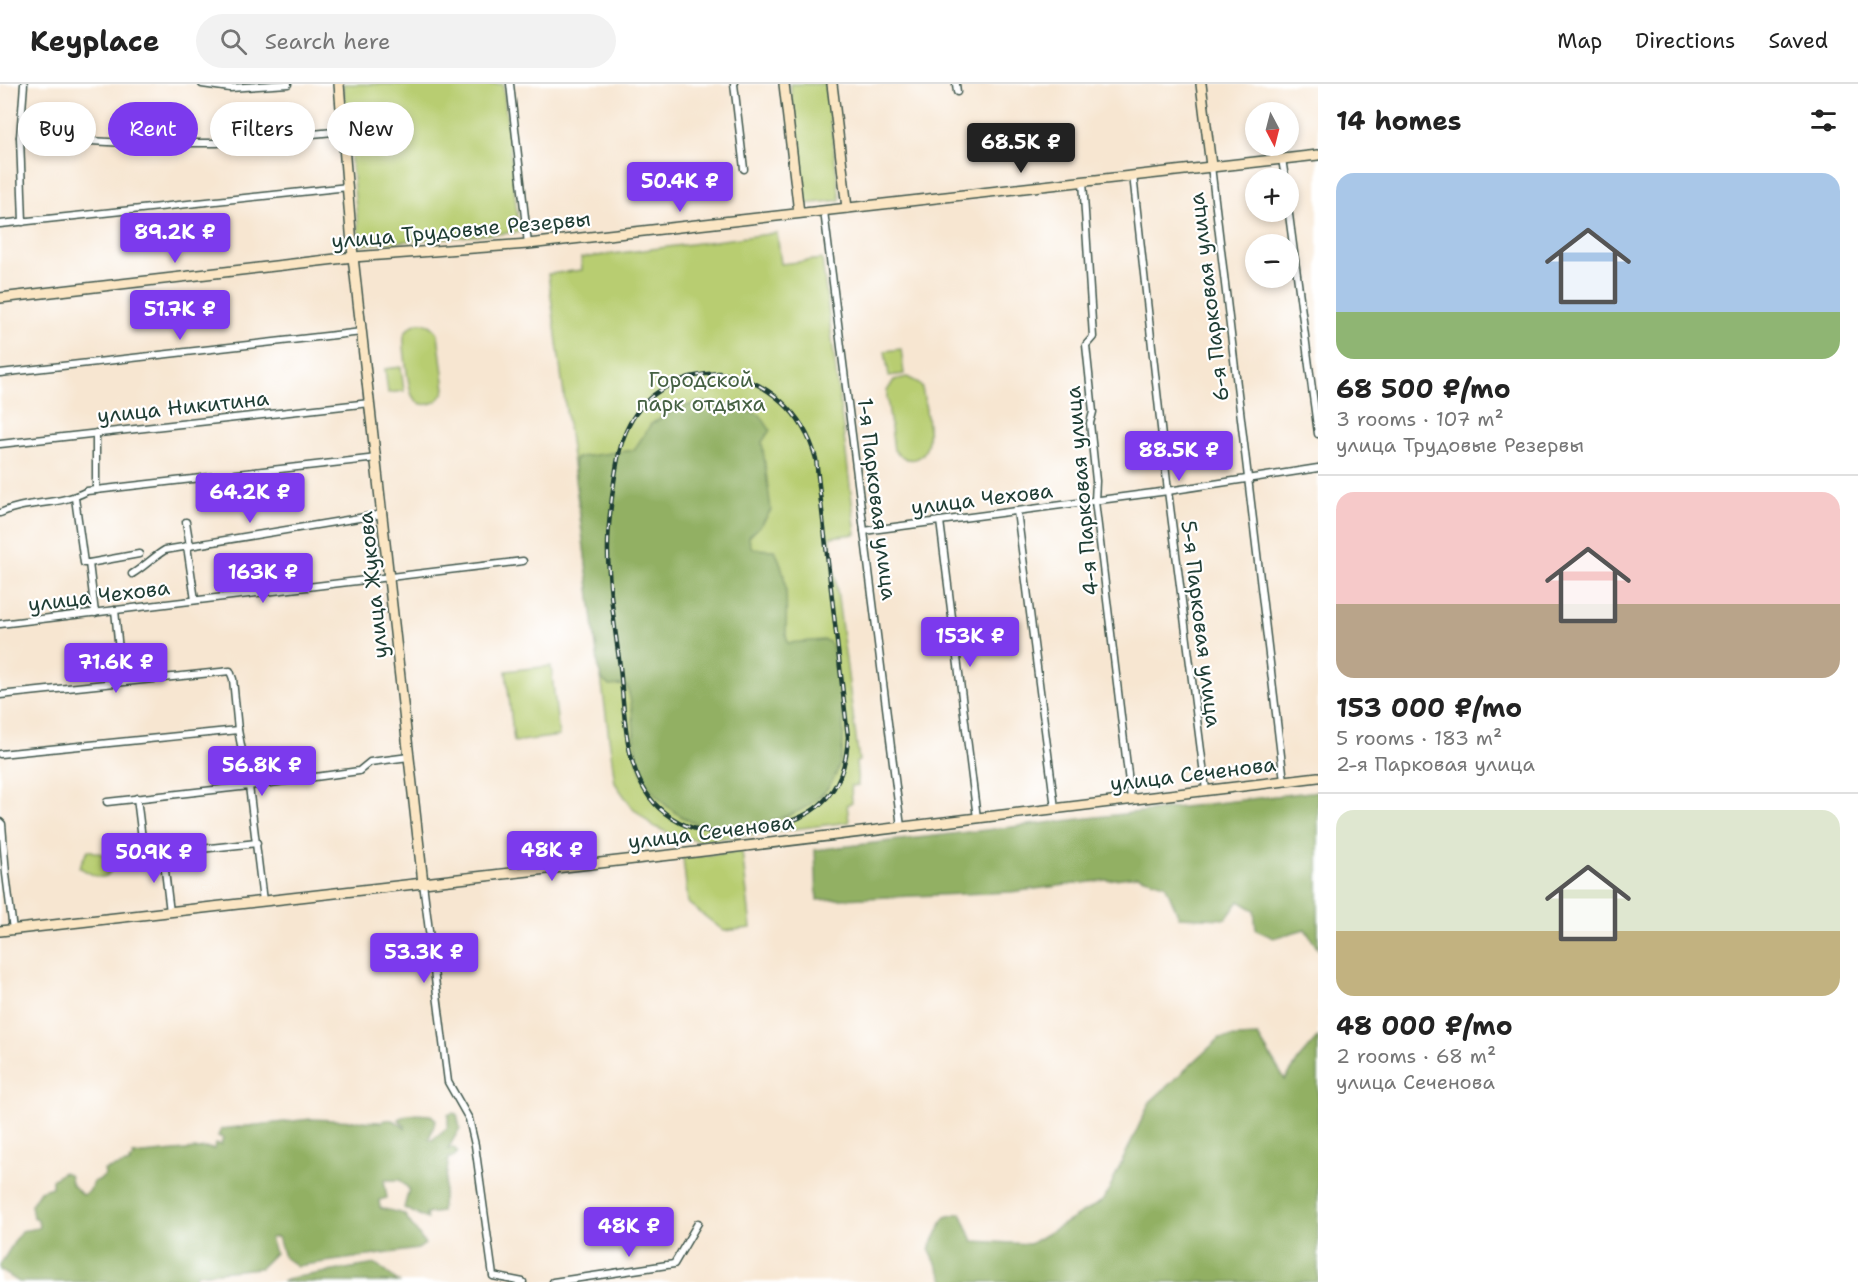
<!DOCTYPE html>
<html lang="en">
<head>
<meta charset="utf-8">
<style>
	body { margin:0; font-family:"Shantell Sans",sans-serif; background:#f2f2f2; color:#222; height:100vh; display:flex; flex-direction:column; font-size:22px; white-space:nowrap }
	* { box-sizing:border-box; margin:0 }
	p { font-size:20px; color:#767676 }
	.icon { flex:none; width:33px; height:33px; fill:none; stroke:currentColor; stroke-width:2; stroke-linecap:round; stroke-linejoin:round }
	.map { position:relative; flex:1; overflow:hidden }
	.drawer { display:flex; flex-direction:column; background:#fff; width:540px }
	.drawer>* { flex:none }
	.hud { position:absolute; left:18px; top:18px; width:570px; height:54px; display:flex; gap:12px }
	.needle { width:39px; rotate:173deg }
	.buttons { position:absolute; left:1245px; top:18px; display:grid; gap:12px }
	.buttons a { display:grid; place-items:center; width:54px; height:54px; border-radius:50%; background:#fff; box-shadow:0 3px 9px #0003; font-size:30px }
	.price { position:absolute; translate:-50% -51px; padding:0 14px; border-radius:6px; background:#7c3aed; color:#fff; font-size:20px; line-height:39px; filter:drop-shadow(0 2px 3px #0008) }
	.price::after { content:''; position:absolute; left:50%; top:36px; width:18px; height:14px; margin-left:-9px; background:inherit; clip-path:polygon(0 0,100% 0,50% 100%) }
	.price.on { background:#222; color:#fff }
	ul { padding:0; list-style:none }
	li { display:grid; align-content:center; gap:12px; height:318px; padding:0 18px }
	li+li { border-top:2px solid #e0e0e0 }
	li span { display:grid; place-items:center; height:186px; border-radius:18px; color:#555 }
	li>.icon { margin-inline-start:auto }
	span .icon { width:108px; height:108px; fill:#fffc; stroke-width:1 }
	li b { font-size:26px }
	h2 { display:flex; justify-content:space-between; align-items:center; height:72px; padding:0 18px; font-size:26px }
	.pill { padding:0 21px; border-radius:27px; background:#fff; box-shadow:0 3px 9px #0003; font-size:21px; line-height:54px }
	.pill.on { background:#7c3aed; color:#fff }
	header { display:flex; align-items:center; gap:36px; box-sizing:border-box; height:84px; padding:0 30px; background:#fff; border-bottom:2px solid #e0e0e0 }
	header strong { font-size:28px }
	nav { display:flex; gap:33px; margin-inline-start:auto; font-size:21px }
	.search { width:420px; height:54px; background:#f2f2f2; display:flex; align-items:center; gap:15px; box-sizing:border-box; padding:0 21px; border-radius:33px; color:#767676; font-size:22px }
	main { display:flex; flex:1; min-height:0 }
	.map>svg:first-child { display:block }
	.green { fill:#b8cd71; stroke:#6c8552; stroke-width:1.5 }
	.forest { fill:#92b063; stroke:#58764c; stroke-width:1.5 }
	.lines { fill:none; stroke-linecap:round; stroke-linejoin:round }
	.street-casing { stroke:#3f564c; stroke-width:9 }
	.secondary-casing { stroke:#3f564c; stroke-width:12 }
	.street { stroke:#fff; stroke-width:6 }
	.secondary { stroke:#fbe6c4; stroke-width:9 }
	.rail-casing { stroke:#1f3d34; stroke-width:4.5 }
	.rail { stroke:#fff; stroke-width:2; stroke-dasharray:7; stroke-linecap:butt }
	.labels { text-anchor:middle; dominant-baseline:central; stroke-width:4.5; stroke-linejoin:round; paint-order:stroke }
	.street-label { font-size:21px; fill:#1f3d34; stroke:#fff }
	.park-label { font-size:21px; fill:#456143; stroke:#fff }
</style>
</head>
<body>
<header>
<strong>Keyplace</strong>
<div class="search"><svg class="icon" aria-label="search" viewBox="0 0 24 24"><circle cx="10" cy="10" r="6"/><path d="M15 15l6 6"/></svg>Search here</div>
<nav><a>Map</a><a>Directions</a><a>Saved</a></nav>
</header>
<main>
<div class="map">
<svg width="1318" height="1198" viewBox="0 0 1318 1198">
	<rect width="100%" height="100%" fill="#fff"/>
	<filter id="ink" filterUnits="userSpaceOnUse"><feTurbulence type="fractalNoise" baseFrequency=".0167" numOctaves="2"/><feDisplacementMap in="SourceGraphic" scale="12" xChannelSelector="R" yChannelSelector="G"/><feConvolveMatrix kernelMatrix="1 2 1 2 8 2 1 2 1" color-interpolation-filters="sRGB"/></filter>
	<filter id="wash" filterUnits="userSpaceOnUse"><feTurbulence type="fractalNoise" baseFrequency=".008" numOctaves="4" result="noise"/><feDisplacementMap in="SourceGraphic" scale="24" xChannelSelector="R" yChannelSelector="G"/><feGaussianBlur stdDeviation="1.35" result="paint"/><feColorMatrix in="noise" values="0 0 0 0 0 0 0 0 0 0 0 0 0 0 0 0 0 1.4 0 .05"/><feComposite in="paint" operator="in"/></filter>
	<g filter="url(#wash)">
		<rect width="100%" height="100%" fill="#f7e6d1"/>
		<g class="green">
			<polygon points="343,0 503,0 519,148 360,161"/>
			<polygon points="790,0 826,0 840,116 805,120"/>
			<polygon points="777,149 781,180 822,175 856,450 830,453 859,677 856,678 858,701 851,702 852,719 847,720 849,738 701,757 675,752 653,742 631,722 615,699 548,190 582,186 581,174"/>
			<path d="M417,239C426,238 433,241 438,250L445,305C441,319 422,327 413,313C408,306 403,260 404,252C405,246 411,242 417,239Z"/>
			<polygon points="901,265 904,290 889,292 885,267"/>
			<polygon points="401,283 404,307 388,309 385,285"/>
			<path d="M907,293L919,299L922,304C925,322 938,369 915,375C905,377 899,372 894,366L887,313V307L894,296Z"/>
			<polygon points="551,582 559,652 514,658 506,587"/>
			<path d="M88,766L108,772C111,777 113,780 111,786C105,801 88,788 79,783Z"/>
			<polygon points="742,767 751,844 724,847 688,819 683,774"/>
		</g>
		<g class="forest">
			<path d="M701,318L736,324L760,331L770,346L762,358L771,426L762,440L749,453L750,461L754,465L774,466C790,491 786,524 786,552L788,559L824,556L830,558L833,564C838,603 852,653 836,690C819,728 775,739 736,742C722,743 706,744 692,738C674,730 654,713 645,696C629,666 638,633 627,603L621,601L609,602L602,595L599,587L574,380L575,375L580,373L634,366L651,340L675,325Z"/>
			<polygon points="1318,707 1318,865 1305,845 1274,854 1256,846 1254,826 1239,817 1226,835 1179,833 1165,800 1138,792 1011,808 817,816 815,766"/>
			<polygon points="1258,952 1285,996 1299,975 1318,953 1318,1198 945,1198 929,1165 945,1133 961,1129 973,1157 1030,1160 1104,1116 1150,1018 1220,954"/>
			<path d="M452,1029L457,1030L460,1044L448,1065L453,1063L458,1068L454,1073L449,1074L441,1128L426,1130L427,1135L404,1124L409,1105L400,1096H384L387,1114L379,1116L380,1124L404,1130L425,1160L418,1165L297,1182L284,1173L278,1153L270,1154L275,1169L260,1184L197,1190L193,1198L166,1194L159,1198H19L0,1186V1181L21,1147L39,1144L38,1135L33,1133L31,1121L40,1107L52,1103V1096L63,1088L69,1090L71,1099L82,1111L89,1108L93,1098L101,1095L105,1091L104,1086L130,1079L129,1077L134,1074L133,1071L207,1064L214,1065L215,1060L221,1061L223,1054L218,1052L221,1045L311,1035L381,1038C391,1033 396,1037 405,1044V1042L398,1035C407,1029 420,1030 431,1031L436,1036L429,1055L432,1056L448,1043V1031Z"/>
			<polygon points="376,1180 399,1198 282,1198 291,1194"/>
		</g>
	</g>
	<g filter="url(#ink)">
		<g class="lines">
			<defs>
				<g id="street">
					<polyline points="202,0 230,4 288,0"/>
					<polyline points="510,0 528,160"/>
					<polyline points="734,0 744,85"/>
					<polyline points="956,0 957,8"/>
					<polyline points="20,53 126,59 217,59 344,47"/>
					<polyline points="1282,75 1285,94"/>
					<polyline points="1211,82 1284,697"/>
					<polyline points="1133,91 1168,407 1206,706"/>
					<polyline points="1083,97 1093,253 1086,261 1093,328 1090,339 1096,397 1095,417 1131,715"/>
					<polyline points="1288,123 1318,350"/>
					<polyline points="824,127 901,743"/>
					<polyline points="23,138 20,53 24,0"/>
					<polyline points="0,140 348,103"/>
					<polyline points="0,289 362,248"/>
					<polyline points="0,360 370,319"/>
					<polyline points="96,406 96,349"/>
					<polyline points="75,414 84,479 89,479 95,529"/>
					<polyline points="1017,427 1055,724"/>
					<path d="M0,429C28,416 60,422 87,407L377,374"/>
					<polyline points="940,437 977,734"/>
					<polyline points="186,438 190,462"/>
					<polyline points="864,447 1168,407 1318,384"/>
					<polyline points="187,462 195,516"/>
					<polyline points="89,479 139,470"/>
					<path d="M132,490C144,483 153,473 165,466L383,430"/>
					<polyline points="115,526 122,597"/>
					<polyline points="0,540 523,477"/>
					<polyline points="0,611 230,587 233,595 238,646 249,702 263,817"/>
					<polyline points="0,670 238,646"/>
					<polyline points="137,714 144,771 257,759"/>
					<polyline points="107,718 249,702 359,687 370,678 409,673"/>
					<polyline points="0,738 2,740 6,790 13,846"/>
					<polyline points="163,770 170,828"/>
					<polyline points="423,799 448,998 469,1035 475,1061 493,1192 523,1198"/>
					<polyline points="553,1198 674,1180 698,1139"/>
				</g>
				<g id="secondary">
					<polyline points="339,0 353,173 423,799"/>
					<polyline points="784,0 799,129"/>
					<polyline points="832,0 847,124"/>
					<polyline points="1201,0 1211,82"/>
					<polyline points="0,214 353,173 528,160 1318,71"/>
					<polyline points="0,847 679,770 1318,693"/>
				</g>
			</defs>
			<use href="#street" class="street-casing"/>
			<use href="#secondary" class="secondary-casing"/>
			<use href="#street" class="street"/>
			<use href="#secondary" class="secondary"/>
			<defs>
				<path id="rail" d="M719,289C767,295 804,329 816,375L848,653C846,695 829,725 788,738C743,752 696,758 659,724C623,690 625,629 620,583C616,551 611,520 609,488C606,458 610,427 614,398C617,378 620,358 629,341C646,307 682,290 719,289Z"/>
			</defs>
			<use href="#rail" class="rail-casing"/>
			<use href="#rail" class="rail"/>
		</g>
	</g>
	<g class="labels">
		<g class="street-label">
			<text transform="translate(461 146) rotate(-5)">улица Трудовые Резервы</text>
			<text transform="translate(1209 213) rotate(-97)">6-я Парковая улица</text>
			<text transform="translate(183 323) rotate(-6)">улица Никитина</text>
			<text transform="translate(1082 407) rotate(-95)">4-я Парковая улица</text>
			<text transform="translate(877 415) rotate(83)">1-я Парковая улица</text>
			<text transform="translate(982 415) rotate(-7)">улица Чехова</text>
			<text transform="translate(373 501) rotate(-96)">улица Жукова</text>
			<text transform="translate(99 512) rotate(-7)">улица Чехова</text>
			<text transform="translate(1201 540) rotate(83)">5-я Парковая улица</text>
			<text transform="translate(1193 690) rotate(-7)">улица Сеченова</text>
			<text transform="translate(711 748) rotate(-7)">улица Сеченова</text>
		</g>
		<g class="park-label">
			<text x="701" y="296">Городской<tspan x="701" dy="24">парк отдыха</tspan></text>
		</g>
	</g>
</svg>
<div class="buttons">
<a><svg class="needle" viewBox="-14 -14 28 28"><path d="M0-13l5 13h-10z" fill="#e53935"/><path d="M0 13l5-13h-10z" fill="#767676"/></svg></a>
<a>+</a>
<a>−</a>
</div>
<b class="price on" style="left:1021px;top:90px">68.5K ₽</b>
<b class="price" style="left:680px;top:129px">50.4K ₽</b>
<b class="price" style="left:175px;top:180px">89.2K ₽</b>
<b class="price" style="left:180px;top:257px">51.7K ₽</b>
<b class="price" style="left:1179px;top:398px">88.5K ₽</b>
<b class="price" style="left:250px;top:440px">64.2K ₽</b>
<b class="price" style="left:263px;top:520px">163K ₽</b>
<b class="price" style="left:970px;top:584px">153K ₽</b>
<b class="price" style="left:116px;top:610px">71.6K ₽</b>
<b class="price" style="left:262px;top:713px">56.8K ₽</b>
<b class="price" style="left:552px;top:798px">48K ₽</b>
<b class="price" style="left:154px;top:800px">50.9K ₽</b>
<b class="price" style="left:424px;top:900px">53.3K ₽</b>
<b class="price" style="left:629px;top:1174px">48K ₽</b>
<div class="hud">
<a class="pill">Buy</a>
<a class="pill on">Rent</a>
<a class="pill">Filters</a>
<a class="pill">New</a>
</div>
</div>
<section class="drawer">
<h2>14 homes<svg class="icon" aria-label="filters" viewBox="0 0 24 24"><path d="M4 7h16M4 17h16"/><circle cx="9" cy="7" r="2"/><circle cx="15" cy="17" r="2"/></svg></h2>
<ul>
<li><span style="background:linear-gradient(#a9c7e8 75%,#8fb573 0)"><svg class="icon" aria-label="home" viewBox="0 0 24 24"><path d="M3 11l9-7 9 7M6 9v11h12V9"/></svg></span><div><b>68 500 ₽/mo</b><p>3 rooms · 107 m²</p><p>улица Трудовые Резервы</p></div></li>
<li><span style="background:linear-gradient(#f6c9c9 60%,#b9a48a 0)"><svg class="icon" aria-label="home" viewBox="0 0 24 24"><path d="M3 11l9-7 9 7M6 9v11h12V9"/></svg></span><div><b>153 000 ₽/mo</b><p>5 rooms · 183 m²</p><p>2-я Парковая улица</p></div></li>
<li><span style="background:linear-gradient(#dfe7d0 65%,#c2b280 0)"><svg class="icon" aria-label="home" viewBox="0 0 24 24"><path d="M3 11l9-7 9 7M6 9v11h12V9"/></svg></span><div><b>48 000 ₽/mo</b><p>2 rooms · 68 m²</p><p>улица Сеченова</p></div></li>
</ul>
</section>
</main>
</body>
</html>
